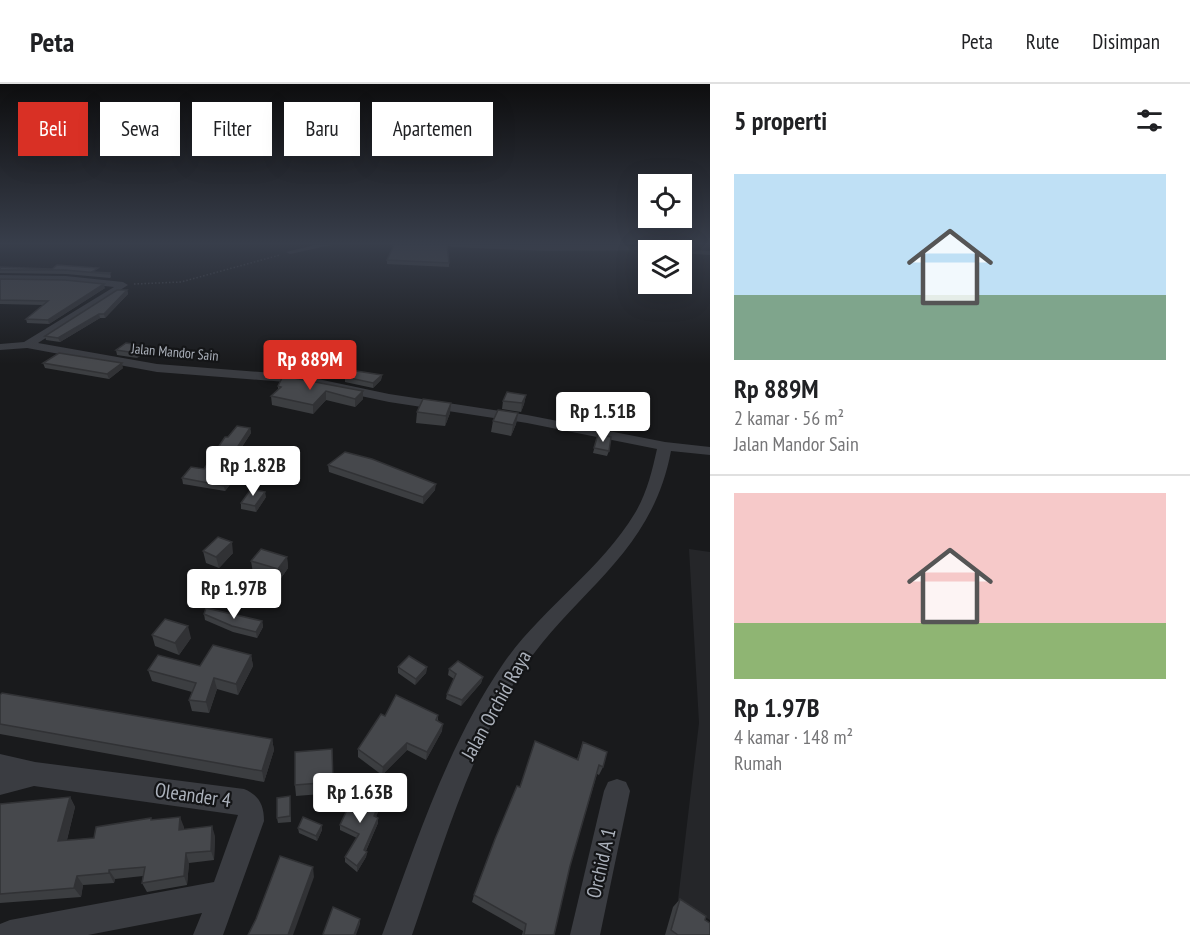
<!DOCTYPE html>
<html lang="id">
<head>
<meta charset="utf-8">
<style>
	body { margin:0; font-family:"PT Sans Narrow",sans-serif; background:#f6f6f6; color:#202124; height:100vh; display:flex; flex-direction:column; font-size:22px; white-space:nowrap }
	* { box-sizing:border-box; margin:0 }
	p { font-size:20px; color:#757577 }
	.icon { flex:none; width:33px; height:33px; fill:none; stroke:currentColor; stroke-width:2; stroke-linecap:round; stroke-linejoin:round }
	.map { position:relative; flex:1; overflow:hidden }
	.side { display:flex; flex-direction:column; background:#fff; width:480px }
	.side>* { flex:none }
	.top-card { position:absolute; left:18px; top:18px; width:570px; height:54px; display:flex; gap:12px }
	.buttons { position:absolute; left:638px; top:90px; display:grid; gap:12px }
	.buttons a { display:grid; place-items:center; width:54px; height:54px; border-radius:0px; background:#fff; box-shadow:0 6px 24px #0002; font-size:30px }
	.price { position:absolute; translate:-50% -51px; padding:0 14px; border-radius:6px; background:#fff; color:#222; font-size:20px; line-height:39px; filter:drop-shadow(0 2px 3px #0008) }
	.price::after { content:''; position:absolute; left:50%; top:36px; width:18px; height:14px; margin-left:-9px; background:inherit; clip-path:polygon(0 0,100% 0,50% 100%) }
	.price.selected { background:#d93025; color:#fff }
	ul { padding:0; list-style:none }
	li { display:grid; align-content:center; gap:12px; height:318px; padding:0 24px }
	li+li { border-top:2px solid #e0e0e0 }
	li span { display:grid; place-items:center; height:186px; border-radius:0px; color:#555 }
	li>.icon { margin-inline-start:auto }
	span .icon { width:108px; height:108px; fill:#fffc; stroke-width:1 }
	li b { font-size:26px }
	h2 { display:flex; justify-content:space-between; align-items:center; height:72px; padding:0 24px; font-size:26px }
	.tag { padding:0 21px; border-radius:0px; background:#fff; box-shadow:0 6px 24px #0002; font-size:21px; line-height:54px }
	.tag.selected { background:#d93025; color:#fff }
	header { display:flex; align-items:center; gap:36px; box-sizing:border-box; height:84px; padding:0 30px; background:#fff; border-bottom:2px solid #e0e0e0 }
	header strong { font-size:28px }
	nav { display:flex; gap:33px; margin-inline-start:auto; font-size:21px }
	main { display:flex; flex:1; min-height:0 }
	.map>svg:first-child { display:block }
	.built { fill:#252629 }
	.lines { fill:none; stroke-linecap:round; stroke-linejoin:round }
	.path { stroke:#404348; stroke-width:1.5; stroke-dasharray:1.5 2; stroke-linecap:butt }
	.street { fill:#3a3c41; fill-rule:evenodd }
	.wall { fill:#3c3e41 }
	.shaded-wall { fill:#313235 }
	.building { fill:#46484c; stroke:#313235; stroke-width:1.5 }
	.labels { text-anchor:middle; dominant-baseline:central; stroke-width:4.5; stroke-linejoin:round; paint-order:stroke }
	.far-street-label { font-size:14px; fill:#acb2bc; stroke:#141517 }
	.near-street-label { font-size:20px; fill:#acb2bc; stroke:#141517 }
</style>
</head>
<body>
<header>
<strong>Peta</strong>
<nav><a>Peta</a><a>Rute</a><a>Disimpan</a></nav>
</header>
<main>
<div class="map">
<svg width="710" height="851" viewBox="0 0 710 851">
	<rect width="100%" height="100%" fill="#191a1c"/>
	<polygon class="built" points="689,465 710,468 710,836 678,816 699,639"/>
	<g class="lines">
		<polyline class="path" points="134,200 181,198 280,171"/>
		<g class="street">
			<polygon points="315,161 331,161 290,170 286,168"/>
			<polygon points="448,161 613,161 666,164 670,166 546,167 452,163"/>
			<polygon points="681,165 710,167 710,171 681,169 681,166 677,166"/>
			<path d="M0,191L66,192L123,198L128,201L38,259L157,280L299,291L389,310L527,331L665,358L710,363V371L671,367C651,474 570,509 517,594C469,673 442,764 412,851H382C416,759 447,662 503,580C541,525 600,487 635,429C647,409 652,387 657,365L527,339L389,318L299,299L157,288L27,264L0,266V260L24,258L114,203L66,198L0,197Z"/>
			<path d="M0,670L35,678L244,705C259,711 264,721 264,737L223,851H193L202,829L88,851H0V840L10,836L214,798L238,731L34,702L0,711Z"/>
			<polygon points="617,695 626,698 630,707 600,851 570,851 604,707 608,698"/>
		</g>
	</g>
	<g class="wall">
		<polygon points="387,176 449,179 449,183 387,180"/>
		<polygon points="0,183 99,188 98,188 110,189 111,193 110,194 66,190 0,189"/>
		<polygon points="0,195 105,204 49,240 27,239 26,235 43,221 0,220"/>
		<polygon points="127,206 128,210 105,234 100,234 60,258 46,256 45,252"/>
		<polygon points="116,266 147,267 137,274 117,271"/>
		<polygon points="43,279 123,284 109,295 45,284"/>
		<polygon points="311,281 307,290 291,288 290,283"/>
		<polygon points="382,291 381,296 373,304 345,298 345,293"/>
		<polygon points="278,302 363,307 363,315 355,323 326,316 313,330 272,321 271,312 278,306"/>
		<polygon points="526,311 524,320 521,328 502,325 503,317"/>
		<polygon points="451,319 450,329 445,342 416,339 417,328"/>
		<polygon points="518,329 516,340 511,352 491,348 493,337"/>
		<polygon points="602,332 614,340 612,345 599,343"/>
		<polygon points="250,344 251,349 227,386 236,393 225,407 183,400 182,394 204,385 228,353"/>
		<polygon points="598,350 609,367 607,372 593,369"/>
		<polygon points="328,381 435,406 423,420 329,388"/>
		<polygon points="266,413 256,428 241,425 241,419"/>
		<polygon points="203,467 233,469 219,484 206,479"/>
		<polygon points="287,473 288,484 279,497 253,489 251,477"/>
		<polygon points="204,530 262,537 263,543 257,554 233,548 205,536"/>
		<polygon points="152,551 191,554 179,571 155,562"/>
		<polygon points="251,571 253,582 238,611 217,605 209,629 192,627 189,616 192,608 152,597 148,586 200,582"/>
		<polygon points="398,583 427,583 426,589 415,601 398,589"/>
		<polygon points="449,585 483,593 481,599 461,622 446,615 447,610 454,595 448,591"/>
		<polygon points="0,611 272,655 274,666 264,698 0,650"/>
		<polygon points="438,631 438,636 442,647 426,676 407,666 382,691 358,673 358,665 385,632"/>
		<polygon points="583,658 603,683 599,691 597,690 570,782 554,851 522,851 523,847 472,818 474,811 520,703 577,675"/>
		<polygon points="332,665 334,709 296,712 295,701"/>
		<polygon points="290,712 291,738 278,739 277,734"/>
		<polygon points="70,713 75,723 67,756 94,754 152,736 184,743 184,745 215,752 214,776 189,779 187,801 147,808 142,799 143,792 115,795 114,799 83,801 81,813 0,819 0,720"/>
		<polygon points="380,724 376,732 378,734 378,739 366,767 367,768 366,773 357,788 345,778 345,773 357,754 340,746 340,741"/>
		<polygon points="322,741 322,746 317,757 299,749 298,744"/>
		<polygon points="680,815 705,836 710,851 665,851 673,823"/>
	</g>
	<g class="shaded-wall">
		<polygon points="104,200 105,204 49,240 48,236"/>
		<polygon points="127,206 128,210 105,234 104,230"/>
		<polygon points="99,230 100,234 60,258 58,254"/>
		<polygon points="146,262 147,267 137,274 136,269"/>
		<polygon points="311,277 311,281 307,290 306,285"/>
		<polygon points="122,279 123,284 109,295 107,290"/>
		<polygon points="382,291 381,296 373,304 373,299"/>
		<polygon points="326,307 326,316 313,330 313,321"/>
		<polygon points="363,307 363,315 355,323 355,315"/>
		<polygon points="526,311 524,320 521,328 522,319"/>
		<polygon points="451,319 450,329 445,342 446,332"/>
		<polygon points="518,329 516,340 511,352 513,341"/>
		<polygon points="250,344 251,349 223,391 223,385"/>
		<polygon points="235,388 236,393 225,407 224,402"/>
		<polygon points="436,400 435,406 423,420 423,413"/>
		<polygon points="265,408 266,413 256,428 255,422"/>
		<polygon points="232,458 233,469 219,484 216,473"/>
		<polygon points="287,473 288,484 279,497 278,485"/>
		<polygon points="262,537 263,543 257,554 256,548"/>
		<polygon points="188,542 191,554 179,571 175,559"/>
		<polygon points="251,571 253,582 238,611 236,600"/>
		<polygon points="427,583 426,589 415,601 416,595"/>
		<polygon points="483,593 481,599 461,622 462,616"/>
		<polygon points="214,594 217,605 209,629 206,618"/>
		<polygon points="443,640 442,647 426,676 427,668"/>
		<polygon points="272,655 274,666 264,698 262,687"/>
		<polygon points="407,659 407,666 382,691 383,683"/>
		<polygon points="70,713 75,723 64,767 58,757"/>
		<polygon points="380,718 380,724 374,737 374,732"/>
		<polygon points="180,733 184,743 182,756 179,746"/>
		<polygon points="378,734 378,739 364,771 364,766"/>
		<polygon points="322,741 322,746 317,757 316,752"/>
		<polygon points="212,742 215,752 214,776 211,767"/>
		<polygon points="367,768 366,773 357,788 357,782"/>
		<polygon points="186,769 189,779 187,801 184,792"/>
		<polygon points="313,783 314,793 293,851 288,851"/>
		<polygon points="109,786 115,795 114,799 109,789"/>
		<polygon points="77,792 83,801 81,813 74,804"/>
		<polygon points="360,835 360,840 356,851 354,851"/>
	</g>
	<g class="building">
		<polygon points="394,161 447,161 449,179 387,176"/>
		<polygon points="57,181 98,184 92,188 110,189 109,190 65,186 0,186 0,183 52,185"/>
		<polygon points="0,195 65,196 104,200 48,236 26,235 48,217 0,216"/>
		<polygon points="117,206 127,206 104,230 99,230 58,254 45,252"/>
		<polygon points="126,259 146,262 136,269 116,266"/>
		<polygon points="59,269 122,279 107,290 43,279"/>
		<polygon points="295,275 311,277 306,285 290,283"/>
		<polygon points="350,286 382,291 373,299 345,293"/>
		<polygon points="283,292 363,307 355,315 326,307 313,321 271,312 281,303 278,302"/>
		<polygon points="507,308 526,311 522,319 503,317"/>
		<polygon points="423,315 451,319 446,332 417,328"/>
		<polygon points="498,326 518,329 513,341 493,337"/>
		<polygon points="602,332 615,335 614,340 600,338"/>
		<polygon points="237,342 250,344 223,385 235,388 224,402 182,394 191,383 204,385 225,353 228,353"/>
		<polygon points="598,350 611,353 609,367 594,364"/>
		<polygon points="345,368 372,375 436,400 423,413 328,381"/>
		<polygon points="251,405 265,408 255,422 241,419"/>
		<polygon points="218,453 232,458 216,473 203,467"/>
		<polygon points="261,465 287,473 278,485 251,477"/>
		<polygon points="206,524 262,537 256,548 232,542 204,530"/>
		<polygon points="165,535 188,542 175,559 152,551"/>
		<polygon points="213,561 251,571 236,600 214,594 206,618 189,616 196,599 148,586 158,571 200,582"/>
		<polygon points="409,572 427,583 416,595 398,583"/>
		<polygon points="458,577 483,593 462,616 447,610 456,590 449,585"/>
		<polygon points="2,609 272,655 262,687 0,640 0,611"/>
		<polygon points="396,611 438,631 436,636 443,640 427,668 407,659 383,683 358,665 381,630 385,632"/>
		<polygon points="535,657 578,676 583,658 607,668 603,683 599,681 570,782 554,851 524,851 526,840 474,811 495,755 517,702 520,703"/>
		<polygon points="332,665 333,698 295,701 295,668"/>
		<polygon points="356,707 380,718 374,732 378,734 364,766 367,768 357,782 345,773 359,750 340,741"/>
		<polygon points="290,712 290,732 277,734 277,714"/>
		<polygon points="70,713 58,757 94,754 96,743 151,734 151,736 180,733 179,746 212,742 211,767 186,769 184,792 142,799 145,783 109,786 109,789 77,792 74,804 0,810 0,720"/>
		<polygon points="303,733 322,741 316,752 298,744"/>
		<polygon points="280,772 313,783 288,851 248,851 256,835"/>
		<polygon points="680,815 706,832 705,836 710,839 710,851 678,851 671,846"/>
		<polygon points="333,823 360,835 354,851 325,851 323,850"/>
	</g>
	<linearGradient id="sky" x2="0" y2="1"><stop stop-color="#0e0e0f"/><stop offset="0.57" stop-color="#383e4b"/><stop offset="1" stop-color="#383e4b" stop-opacity="0"/></linearGradient>
	<rect width="710" height="280" fill="url(#sky)"/>
	<g class="labels">
		<g class="far-street-label">
			<text transform="translate(175 268) rotate(5)">Jalan Mandor Sain</text>
		</g>
		<g class="near-street-label">
			<text transform="translate(496 621) rotate(-61)">Jalan Orchid Raya</text>
			<text transform="translate(193 711) rotate(8)">Oleander 4</text>
			<text transform="translate(601 779) rotate(-77)">Orchid A 1</text>
		</g>
	</g>
</svg>
<div class="buttons">
<a><svg class="icon" aria-label="locate" viewBox="0 0 24 24"><circle cx="12" cy="12" r="6"/><path d="M12 2v4M12 18v4M2 12h4M18 12h4"/></svg></a>
<a><svg class="icon" aria-label="layers" viewBox="0 0 24 24"><path d="M12 4l9 5-9 5-9-5zM3 14l9 5 9-5"/></svg></a>
</div>
<b class="price selected" style="left:310px;top:307px">Rp 889M</b>
<b class="price" style="left:603px;top:359px">Rp 1.51B</b>
<b class="price" style="left:253px;top:413px">Rp 1.82B</b>
<b class="price" style="left:234px;top:536px">Rp 1.97B</b>
<b class="price" style="left:360px;top:740px">Rp 1.63B</b>
<div class="top-card">
<a class="tag selected">Beli</a>
<a class="tag">Sewa</a>
<a class="tag">Filter</a>
<a class="tag">Baru</a>
<a class="tag">Apartemen</a>
</div>
</div>
<section class="side">
<h2>5 properti<svg class="icon" aria-label="filters" viewBox="0 0 24 24"><path d="M4 7h16M4 17h16"/><circle cx="9" cy="7" r="2"/><circle cx="15" cy="17" r="2"/></svg></h2>
<ul>
<li><span style="background:linear-gradient(#bfe0f5 65%,#7fa58c 0)"><svg class="icon" aria-label="home" viewBox="0 0 24 24"><path d="M3 11l9-7 9 7M6 9v11h12V9"/></svg></span><div><b>Rp 889M</b><p>2 kamar · 56 m²</p><p>Jalan Mandor Sain</p></div></li>
<li><span style="background:linear-gradient(#f6c9c9 70%,#8fb573 0)"><svg class="icon" aria-label="home" viewBox="0 0 24 24"><path d="M3 11l9-7 9 7M6 9v11h12V9"/></svg></span><div><b>Rp 1.97B</b><p>4 kamar · 148 m²</p><p>Rumah</p></div></li>
</ul>
</section>
</main>
</body>
</html>
